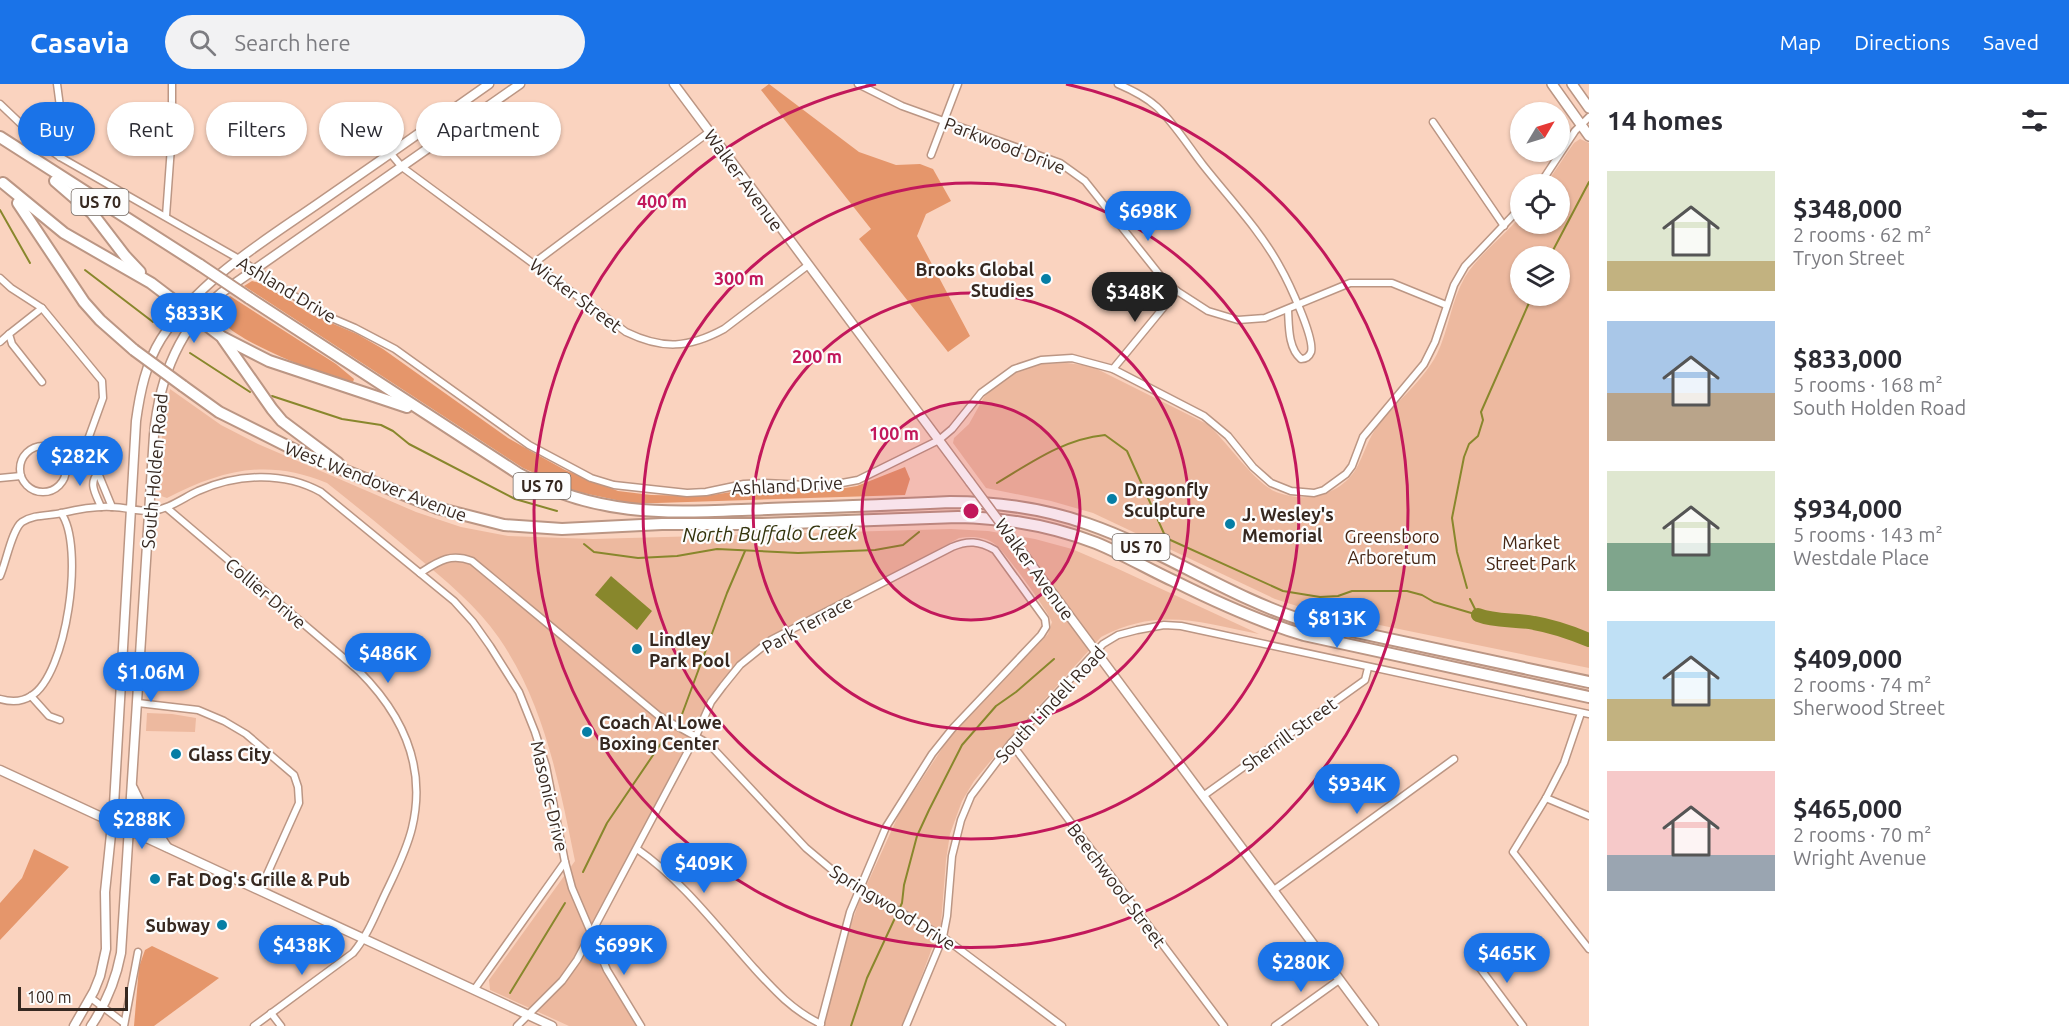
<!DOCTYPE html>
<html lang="en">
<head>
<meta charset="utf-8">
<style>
	body { margin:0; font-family:Ubuntu,sans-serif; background:#f2f2f3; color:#2b2b33; height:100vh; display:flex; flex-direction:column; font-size:22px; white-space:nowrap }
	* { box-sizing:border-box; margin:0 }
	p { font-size:20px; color:#7c7c81 }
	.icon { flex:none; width:33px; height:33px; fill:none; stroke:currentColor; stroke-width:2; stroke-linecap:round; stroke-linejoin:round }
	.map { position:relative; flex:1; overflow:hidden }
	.drawer { display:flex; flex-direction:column; background:#fff; width:480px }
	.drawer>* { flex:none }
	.guide { position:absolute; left:18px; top:18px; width:570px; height:54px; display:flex; gap:12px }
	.needle { width:39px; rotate:52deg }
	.tools { position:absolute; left:1510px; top:18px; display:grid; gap:12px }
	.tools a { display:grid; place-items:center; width:60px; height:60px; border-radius:50%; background:#fff; box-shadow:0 2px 4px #0004; font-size:30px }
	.scale { position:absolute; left:18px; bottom:15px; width:110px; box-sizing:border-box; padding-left:6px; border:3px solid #362820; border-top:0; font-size:16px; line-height:21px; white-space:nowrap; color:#362820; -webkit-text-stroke:4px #fdfdfd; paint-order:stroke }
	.price { position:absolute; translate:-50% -51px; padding:0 14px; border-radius:21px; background:#1a73e8; color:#fff; font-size:20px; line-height:39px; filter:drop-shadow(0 2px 3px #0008) }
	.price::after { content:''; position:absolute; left:50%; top:36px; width:18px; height:14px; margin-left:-9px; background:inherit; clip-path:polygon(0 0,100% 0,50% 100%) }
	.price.on { background:#222; color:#fff }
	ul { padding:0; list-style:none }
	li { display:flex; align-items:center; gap:18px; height:150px; padding:0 18px }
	li span { display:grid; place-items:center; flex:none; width:168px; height:120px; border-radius:0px; color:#555 }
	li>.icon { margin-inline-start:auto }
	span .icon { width:72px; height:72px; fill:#fffc; stroke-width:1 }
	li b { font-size:26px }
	h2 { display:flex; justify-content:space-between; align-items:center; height:72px; padding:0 18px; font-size:26px }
	.tag { padding:0 21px; border-radius:27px; background:#fff; box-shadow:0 2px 4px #0004; font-size:21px; line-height:54px }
	.tag.on { background:#1a73e8; color:#fff }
	header { display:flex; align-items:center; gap:36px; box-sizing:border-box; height:84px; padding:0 30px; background:#1a73e8; color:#fff }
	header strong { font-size:28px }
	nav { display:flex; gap:33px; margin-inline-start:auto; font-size:21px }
	.search { width:420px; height:54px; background:#f2f2f3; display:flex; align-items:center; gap:15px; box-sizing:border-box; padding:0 21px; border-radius:33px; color:#7c7c81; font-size:22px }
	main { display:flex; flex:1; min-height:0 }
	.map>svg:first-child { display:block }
	.green { fill:#edb99f; fill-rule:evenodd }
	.forest { fill:#e5966b }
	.water { fill:#88872c }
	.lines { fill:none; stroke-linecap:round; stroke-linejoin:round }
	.stream { stroke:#88872c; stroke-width:2 }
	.river { stroke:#88872c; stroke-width:14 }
	.street-casing { stroke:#bb9684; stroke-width:9 }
	.secondary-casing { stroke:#bb9684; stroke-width:11 }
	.primary-casing { stroke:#bb9684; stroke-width:12 }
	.highway-casing { stroke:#bb9684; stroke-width:14 }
	.street { stroke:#fff; stroke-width:6 }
	.secondary { stroke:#fff; stroke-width:8 }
	.primary { stroke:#fff; stroke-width:9 }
	.highway { stroke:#fff; stroke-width:10 }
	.secondary-bridge-casing { stroke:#bb9684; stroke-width:11; stroke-linecap:butt }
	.highway-bridge-casing { stroke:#bb9684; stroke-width:14; stroke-linecap:butt }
	.secondary-bridge { stroke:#fff; stroke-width:8 }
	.highway-bridge { stroke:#fff; stroke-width:10 }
	.ring { fill:none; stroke:#c2185b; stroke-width:3 }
	.poi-dot { fill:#067ea5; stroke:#fdfdfd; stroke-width:2 }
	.labels { text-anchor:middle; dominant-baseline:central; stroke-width:4.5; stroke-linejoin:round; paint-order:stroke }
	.shield { fill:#fdfdfd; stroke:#726862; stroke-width:1.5 }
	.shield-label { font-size:16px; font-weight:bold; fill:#362820 }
	.street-label { font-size:18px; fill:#362820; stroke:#fdfdfd }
	.poi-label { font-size:18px; font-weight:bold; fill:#362820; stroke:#fdfdfd; text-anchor:start }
	.park-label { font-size:18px; fill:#442412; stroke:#fdfdfd }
	.water-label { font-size:20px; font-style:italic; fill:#34340d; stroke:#fdfdfd }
	.centre { fill:#c2185b; stroke:#fdfdfd; stroke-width:3 }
	.ring-label { font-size:18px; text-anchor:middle; font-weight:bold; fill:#c2185b; stroke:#fdfdfd; stroke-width:4.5; stroke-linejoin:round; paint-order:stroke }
</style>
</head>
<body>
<header>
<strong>Casavia</strong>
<div class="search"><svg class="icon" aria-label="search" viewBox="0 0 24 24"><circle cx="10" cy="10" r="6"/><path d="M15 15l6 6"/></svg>Search here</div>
<nav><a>Map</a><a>Directions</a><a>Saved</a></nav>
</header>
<main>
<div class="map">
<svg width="1589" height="942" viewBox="0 0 1589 942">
	<rect width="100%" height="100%" fill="#fad3bf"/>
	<g class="green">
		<path d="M1580,55L1589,59V584L1316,528L1275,515L1093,429L1051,417L986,404L953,359L954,354L969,340L984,313L995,302L1018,287L1042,280L1067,279L1091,282L1207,340C1228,358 1256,402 1279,409C1307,419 1340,411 1356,385C1364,371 1368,354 1379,340C1397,317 1423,297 1437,270C1449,245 1451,217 1465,193C1480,169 1503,153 1521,132V140H1560V100H1546L1574,59ZM1521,172H1560V212H1521Z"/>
		<path d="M170,305L221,341L258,360L416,428L461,443L508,452L593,455L951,445L988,447L1035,455L1072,465L1114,483L1259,550C1199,538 1158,523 1101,553L1008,656L974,697L962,717L950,750L946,776L941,840L903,942H824L845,858L859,818L899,730L949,654L1048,550L1052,538C1048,527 1005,468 996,461C986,452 971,452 959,454L889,493L787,543L760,560L739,578L708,619L585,855L636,942H569L490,906L489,896L575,777C559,699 545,621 499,554C477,522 445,496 415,471C386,446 357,423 327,399C268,374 222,386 167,414L161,412L159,407L162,353Z"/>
		<polygon points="147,629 172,630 196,634 195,648 146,647"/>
	</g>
	<g class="forest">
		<polygon points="769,0 859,68 896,81 920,80 933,85 951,117 926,130 917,152 970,252 948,268 859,155 871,145 761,6"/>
		<polygon points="252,197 265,200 310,230 357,250 383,265 508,354 536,370 565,386 618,407 651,411 705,412 745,406 804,404 833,406 857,402 905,383 910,395 905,411 657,419 630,419 574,407 523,384 244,202"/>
		<path d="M230,212L336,280L354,295L352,301C323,289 225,256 215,228L216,224Z"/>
		<polygon points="34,765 69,783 0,856 0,819 22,794"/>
		<polygon points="152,862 219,894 154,942 134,942 139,883 145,866"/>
	</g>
	<polygon class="water" points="611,492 652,527 637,546 595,511"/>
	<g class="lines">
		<g class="stream">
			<polyline points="0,126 30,179"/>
			<polyline points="1550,172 1589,98"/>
			<polyline points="85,186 153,238"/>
			<polyline points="190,269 250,308"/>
			<polyline points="272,312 342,335 381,341 393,347 409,360 515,415 557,427"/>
			<path d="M997,399C1032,378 1064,355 1105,351L1127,367L1166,454L1283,507L1320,513L1338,512L1352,507H1407L1422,511L1434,518L1478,531"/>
			<polyline points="584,460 594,468 638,474 677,472 717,465 798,469 875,466 903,461 919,448"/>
			<polyline points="1467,504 1457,468 1452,434 1464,373 1469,360 1478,352 1483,336 1481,328 1532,212"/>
			<polyline points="1470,515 1478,531"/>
			<polyline points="681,633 727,509 745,467"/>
			<polyline points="583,788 607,739 664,655"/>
			<polyline points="510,909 565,819"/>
			<polyline points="851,942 867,894 902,819 904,801 917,752 929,726 962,661 996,622 1016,608 1054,575"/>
		</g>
		<path class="river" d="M1478,531C1496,538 1514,535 1534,539C1552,542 1572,549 1589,556"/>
		<defs>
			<g id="street">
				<polyline points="57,0 63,45 60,73"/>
				<polyline points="858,0 902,22 1060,79 1085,97 1163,195 1177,207 1208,227 1238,236 1265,234 1350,199 1392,199 1446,221"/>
				<path d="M1118,0C1132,6 1146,13 1157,23C1174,39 1189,63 1203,81C1229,114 1260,146 1280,183C1288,197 1315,254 1311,268C1309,273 1306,275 1301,275C1288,264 1289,242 1288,226"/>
				<polyline points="0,20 42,60 60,73 239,175 320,229 355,244 395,265 529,361 591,394 614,401 687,409 706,408 744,400 765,399 826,402 858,396 939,356 952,345 981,309 1014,285 1041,276 1072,274 1113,285 1204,332 1228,352 1253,383 1271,399 1291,407 1314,409 1324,406 1346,390 1352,382 1363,353 1424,280 1435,258 1454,201 1465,182 1521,123"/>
				<polyline points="1433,38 1504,142"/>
				<path d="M391,70L402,83L626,248C663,266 689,264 724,245L807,182"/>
				<polyline points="931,71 958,0"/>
				<polyline points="1540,100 1575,47 1589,33"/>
				<polyline points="166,132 172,49 172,0"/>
				<polyline points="534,179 709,48"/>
				<polyline points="0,194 11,204 42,224 102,297 103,314 82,372"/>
				<polyline points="0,258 9,250"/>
				<polyline points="1113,285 1177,207"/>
				<polyline points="42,298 12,260 9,250 42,224"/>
				<circle cx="43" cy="385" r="23"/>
				<polyline points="61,371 85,372 96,379 98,389 112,423"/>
				<path d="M98,389C88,400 96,410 101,423"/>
				<polyline points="0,394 21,392"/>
				<path d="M167,424L359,587C403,631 427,682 412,744C407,765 397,785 388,804C377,826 369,850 353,869L254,942"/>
				<path d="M420,489C439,477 450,469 472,477L659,632L709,660L806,764L831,785L859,804L943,853L1062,942"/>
				<path d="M0,492C6,479 12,445 22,438C34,430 49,432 62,429C79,425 94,422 112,423C125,423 139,428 152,427C169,425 183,414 198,407C237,390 283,387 321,408L454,517L473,538L490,562L519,608L535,648L546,682L565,778L572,804L607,886L641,942"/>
				<polyline points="31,612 49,632 60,636"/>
				<path d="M0,615C11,618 22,618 31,612C67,591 85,461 61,429"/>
				<polyline points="138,619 198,626 224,637 246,650 294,691 298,703 299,719 260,806"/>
				<polyline points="1581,629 1564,679 1546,714 1513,768 1589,865"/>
				<polyline points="1011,659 1224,942"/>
				<polyline points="1203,712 1365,596 1368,584"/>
				<polyline points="1546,714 1589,732"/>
				<path d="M637,765C682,796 717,843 754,884C774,906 793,927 821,940"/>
				<polyline points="1274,806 1454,675"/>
				<polyline points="1471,872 1523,942"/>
				<polyline points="474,906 565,778"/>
				<polyline points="91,914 124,939"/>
				<polyline points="271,929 281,942"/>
				<polyline points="124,942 138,868"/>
				<path d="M517,942L562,897L577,876L696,652L711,618L723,602L740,581L771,556L952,463C968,456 979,457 995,466L1045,535L1046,543L1041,551L952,645L932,670L886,743L850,828L820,942"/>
				<polyline points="906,942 943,853 947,832 952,772 961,736 971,712 1011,659 1103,560 1118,551 1137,546 1164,541 1181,542 1589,630"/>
				<polyline points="1275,942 1339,896"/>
			</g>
			<g id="secondary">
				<polyline points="674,0 970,398"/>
				<polyline points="1019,464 1374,942"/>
				<polyline points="0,686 552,942"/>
				<polyline points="133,704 146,731 167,763"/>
				<path d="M74,942L94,907L100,892L106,865L105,808L114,721L136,337C140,308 146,279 161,255C198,197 261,159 316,121C374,81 431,41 489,0"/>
				<path d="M91,942C106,920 116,895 121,869L154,351C159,296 177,246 221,209L520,0"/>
			</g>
			<g id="primary">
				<polyline points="1552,0 1589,52"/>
				<polyline points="1572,0 1589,24"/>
			</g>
			<g id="highway">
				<polyline points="0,53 200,181"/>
				<polyline points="55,97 92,129 125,172 140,188"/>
				<polyline points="3,99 64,149 151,199 222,253 269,277 407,323"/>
				<polyline points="18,119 84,218 100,236 134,266"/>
				<path d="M249,214L519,390C604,436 675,428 768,425C828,423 889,421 950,418C997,418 1043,424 1088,440C1163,466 1229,513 1305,537L1589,598"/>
				<polyline points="223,255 272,325 282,337 338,379"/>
				<path d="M183,302L219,328L299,368L437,424L504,441L562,445L662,440H762L958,433C1006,434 1052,442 1096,459C1123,470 1148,485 1174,497C1216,518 1260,538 1304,551L1589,613"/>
			</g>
		</defs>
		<use href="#street" class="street-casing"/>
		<use href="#secondary" class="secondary-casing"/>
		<use href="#primary" class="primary-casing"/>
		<use href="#highway" class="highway-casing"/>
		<use href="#street" class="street"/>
		<use href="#secondary" class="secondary"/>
		<use href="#primary" class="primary"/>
		<use href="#highway" class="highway"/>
		<defs>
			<polyline id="secondary-bridge" points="970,398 1019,464"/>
			<g id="highway-bridge">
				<polyline points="200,181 249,214"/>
				<polyline points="134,266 183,302"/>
			</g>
		</defs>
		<use href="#secondary-bridge" class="secondary-bridge-casing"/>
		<use href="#highway-bridge" class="highway-bridge-casing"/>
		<use href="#secondary-bridge" class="secondary-bridge"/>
		<use href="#highway-bridge" class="highway-bridge"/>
	</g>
	<circle cx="971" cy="427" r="109" fill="#c2185b" fill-opacity=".12"/>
	<g class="ring">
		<circle cx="971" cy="427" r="109"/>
		<circle cx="971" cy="427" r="218"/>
		<circle cx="971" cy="427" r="328"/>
		<path d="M1066 0A437 437 0 1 1 876 0"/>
	</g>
	<g class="poi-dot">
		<circle cx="1046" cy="195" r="6"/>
		<circle cx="1112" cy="415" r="6"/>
		<circle cx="1230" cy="440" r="6"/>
		<circle cx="637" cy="565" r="6"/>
		<circle cx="587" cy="648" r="6"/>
		<circle cx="176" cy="670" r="6"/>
		<circle cx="155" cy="795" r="6"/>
		<circle cx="222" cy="841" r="6"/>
	</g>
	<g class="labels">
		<g class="shield">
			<rect x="71.5" y="105" width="57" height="26" rx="4.5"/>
			<rect x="513.5" y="389" width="57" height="26" rx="4.5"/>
			<rect x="1112.5" y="450" width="57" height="26" rx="4.5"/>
		</g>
		<g class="shield-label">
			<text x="100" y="118">US 70</text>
			<text x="542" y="402">US 70</text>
			<text x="1141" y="463">US 70</text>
		</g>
		<g class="street-label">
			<text transform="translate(1005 61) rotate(21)">Parkwood Drive</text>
			<text transform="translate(744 96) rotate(54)">Walker Avenue</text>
			<text transform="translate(287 205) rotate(31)">Ashland Drive</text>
			<text transform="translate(576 211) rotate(37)">Wicker Street</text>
			<text transform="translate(154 387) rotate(-85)">South Holden Road</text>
			<text transform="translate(376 397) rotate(21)">West Wendover Avenue</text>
			<text transform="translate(787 401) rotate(-3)">Ashland Drive</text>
			<text transform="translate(1035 485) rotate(54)">Walker Avenue</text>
			<text transform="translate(266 509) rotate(40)">Collier Drive</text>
			<text transform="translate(807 540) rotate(-29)">Park Terrace</text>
			<text transform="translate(1050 620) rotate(-47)">South Lindell Road</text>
			<text transform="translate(1289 650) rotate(-36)">Sherrill Street</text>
			<text transform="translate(550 712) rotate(77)">Masonic Drive</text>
			<text transform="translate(1117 801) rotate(53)">Beechwood Street</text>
			<text transform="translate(893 823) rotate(32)">Springwood Drive</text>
		</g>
		<g class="poi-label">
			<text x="1034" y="185" text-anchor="end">Brooks Global<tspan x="1034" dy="21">Studies</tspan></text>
			<text x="1124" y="405">Dragonfly<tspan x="1124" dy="21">Sculpture</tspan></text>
			<text x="1242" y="430">J. Wesley's<tspan x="1242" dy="21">Memorial</tspan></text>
			<text x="649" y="555">Lindley<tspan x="649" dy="21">Park Pool</tspan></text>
			<text x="599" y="638">Coach Al Lowe<tspan x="599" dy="21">Boxing Center</tspan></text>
			<text x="188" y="670">Glass City</text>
			<text x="167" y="795">Fat Dog's Grille &amp; Pub</text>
			<text x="210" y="841" text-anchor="end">Subway</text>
		</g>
		<g class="park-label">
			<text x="1392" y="452">Greensboro<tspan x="1392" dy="21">Arboretum</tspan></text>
			<text x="1531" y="458">Market<tspan x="1531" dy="21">Street Park</tspan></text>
		</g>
		<g class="water-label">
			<text transform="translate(770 449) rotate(-1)">North Buffalo Creek</text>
		</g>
	</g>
	<circle cx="971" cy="427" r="9" class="centre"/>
	<g class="ring-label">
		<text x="662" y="124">400 m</text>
		<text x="739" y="201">300 m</text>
		<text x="817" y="279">200 m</text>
		<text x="894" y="356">100 m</text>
	</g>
</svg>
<div class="tools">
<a><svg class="needle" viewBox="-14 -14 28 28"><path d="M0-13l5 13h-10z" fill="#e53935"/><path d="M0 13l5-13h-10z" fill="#7c7c81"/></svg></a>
<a><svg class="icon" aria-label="locate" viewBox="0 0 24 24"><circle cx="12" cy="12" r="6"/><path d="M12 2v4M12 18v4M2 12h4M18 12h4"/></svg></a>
<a><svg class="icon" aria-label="layers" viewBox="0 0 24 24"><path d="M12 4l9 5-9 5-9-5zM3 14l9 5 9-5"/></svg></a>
</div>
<div class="scale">100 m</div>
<b class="price" style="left:1148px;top:158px">$698K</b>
<b class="price on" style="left:1135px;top:239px">$348K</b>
<b class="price" style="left:194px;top:260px">$833K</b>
<b class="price" style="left:80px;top:403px">$282K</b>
<b class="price" style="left:1337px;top:565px">$813K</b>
<b class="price" style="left:388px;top:600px">$486K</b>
<b class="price" style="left:151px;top:619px">$1.06M</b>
<b class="price" style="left:1357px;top:731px">$934K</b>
<b class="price" style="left:142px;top:766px">$288K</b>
<b class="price" style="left:704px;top:810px">$409K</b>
<b class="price" style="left:302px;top:892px">$438K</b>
<b class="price" style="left:624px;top:892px">$699K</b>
<b class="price" style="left:1507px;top:900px">$465K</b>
<b class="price" style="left:1301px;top:909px">$280K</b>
<div class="guide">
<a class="tag on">Buy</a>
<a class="tag">Rent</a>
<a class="tag">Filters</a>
<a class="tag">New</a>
<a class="tag">Apartment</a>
</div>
</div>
<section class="drawer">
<h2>14 homes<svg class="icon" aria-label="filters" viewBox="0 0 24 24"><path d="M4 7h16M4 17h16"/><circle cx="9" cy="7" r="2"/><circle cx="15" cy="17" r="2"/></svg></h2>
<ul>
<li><span style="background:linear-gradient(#dfe7d0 75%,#c2b280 0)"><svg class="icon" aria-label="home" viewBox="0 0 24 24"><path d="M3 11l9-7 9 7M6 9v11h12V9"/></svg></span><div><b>$348,000</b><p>2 rooms · 62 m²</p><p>Tryon Street</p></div></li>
<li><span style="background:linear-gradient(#a9c7e8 60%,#b9a48a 0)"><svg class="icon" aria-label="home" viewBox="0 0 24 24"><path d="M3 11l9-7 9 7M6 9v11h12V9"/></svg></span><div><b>$833,000</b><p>5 rooms · 168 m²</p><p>South Holden Road</p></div></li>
<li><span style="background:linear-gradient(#dfe7d0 60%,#7fa58c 0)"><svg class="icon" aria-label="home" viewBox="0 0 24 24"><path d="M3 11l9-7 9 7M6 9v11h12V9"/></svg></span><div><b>$934,000</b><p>5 rooms · 143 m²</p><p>Westdale Place</p></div></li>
<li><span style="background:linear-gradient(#bfe0f5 65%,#c2b280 0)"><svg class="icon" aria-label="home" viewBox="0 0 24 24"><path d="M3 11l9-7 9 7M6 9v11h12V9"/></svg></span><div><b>$409,000</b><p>2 rooms · 74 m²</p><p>Sherwood Street</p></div></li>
<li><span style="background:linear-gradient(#f6c9c9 70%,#9aa5b1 0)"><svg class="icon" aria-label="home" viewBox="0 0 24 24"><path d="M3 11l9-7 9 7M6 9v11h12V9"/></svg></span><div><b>$465,000</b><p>2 rooms · 70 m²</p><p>Wright Avenue</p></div></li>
</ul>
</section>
</main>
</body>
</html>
